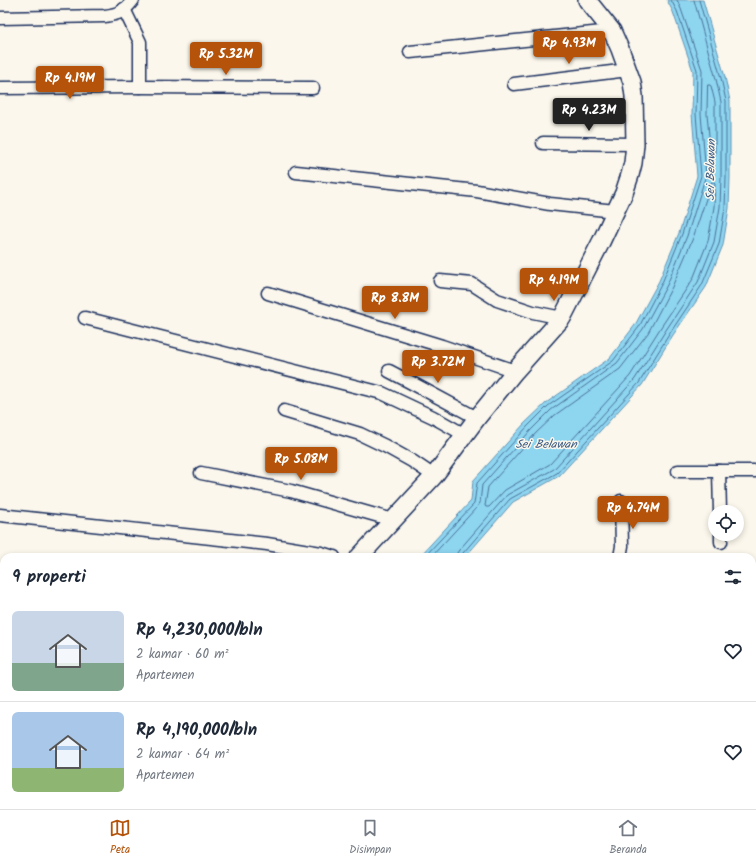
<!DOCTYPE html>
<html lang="id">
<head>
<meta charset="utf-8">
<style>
	body { margin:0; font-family:Kalam,sans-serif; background:#f6f6f7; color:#1f2937; height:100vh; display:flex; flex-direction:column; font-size:15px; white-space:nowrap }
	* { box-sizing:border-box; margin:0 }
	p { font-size:13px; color:#747a83 }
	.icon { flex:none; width:22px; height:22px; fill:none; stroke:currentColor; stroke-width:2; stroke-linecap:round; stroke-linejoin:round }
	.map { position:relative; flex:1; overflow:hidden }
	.details { position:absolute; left:0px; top:553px; width:756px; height:256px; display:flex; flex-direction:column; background:#fff; border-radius:12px 12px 0 0; box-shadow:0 2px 6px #0003 }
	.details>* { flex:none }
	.controls { position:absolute; left:708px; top:505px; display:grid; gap:8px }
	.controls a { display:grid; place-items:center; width:36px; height:36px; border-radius:50%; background:#fff; box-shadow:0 2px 6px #0003; font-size:20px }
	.price { position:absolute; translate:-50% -34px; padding:0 9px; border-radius:4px; background:#b45309; color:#fff; font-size:13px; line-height:26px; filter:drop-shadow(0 1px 2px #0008) }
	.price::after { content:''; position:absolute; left:50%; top:24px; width:12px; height:9px; margin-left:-6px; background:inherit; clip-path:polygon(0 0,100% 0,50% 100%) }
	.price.on { background:#222; color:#fff }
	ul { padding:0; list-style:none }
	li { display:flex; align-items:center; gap:12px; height:100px; padding:0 12px }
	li+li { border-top:1px solid #e0e1e3 }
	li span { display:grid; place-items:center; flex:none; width:112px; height:80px; border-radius:6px; color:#555 }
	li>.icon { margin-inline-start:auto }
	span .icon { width:48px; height:48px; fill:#fffc; stroke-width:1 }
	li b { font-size:17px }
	h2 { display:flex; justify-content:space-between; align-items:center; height:48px; padding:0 12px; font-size:17px }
	.tab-bar { display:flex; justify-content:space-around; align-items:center; height:56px; border-top:1px solid #e0e1e3; background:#fff; font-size:11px; color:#747a83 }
	.tab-bar a { display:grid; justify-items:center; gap:2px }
	.tab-bar .on { color:#b45309 }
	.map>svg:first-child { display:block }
	.water { fill:#8ed5f0; stroke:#6093b6 }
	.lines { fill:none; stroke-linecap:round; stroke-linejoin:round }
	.shore { stroke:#497198; stroke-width:1 }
	.street-casing { stroke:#1b2f5e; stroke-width:15 }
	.secondary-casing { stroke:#1b2f5e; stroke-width:20 }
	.street { stroke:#fbf7ec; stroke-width:12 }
	.secondary { stroke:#fbf7ec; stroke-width:17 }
	.labels { text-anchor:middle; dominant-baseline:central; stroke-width:3; stroke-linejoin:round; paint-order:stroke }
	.water-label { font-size:12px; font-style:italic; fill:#385882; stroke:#fbf7ec }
</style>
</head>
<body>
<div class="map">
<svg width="756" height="809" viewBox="0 0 756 809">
	<rect width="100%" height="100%" fill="#fbf7ec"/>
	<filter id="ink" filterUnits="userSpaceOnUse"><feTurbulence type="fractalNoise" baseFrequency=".025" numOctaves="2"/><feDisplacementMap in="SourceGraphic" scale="8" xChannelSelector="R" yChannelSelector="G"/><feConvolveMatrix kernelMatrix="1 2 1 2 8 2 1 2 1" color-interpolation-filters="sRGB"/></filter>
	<g filter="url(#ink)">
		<g class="water">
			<polygon points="667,0 703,0 725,77 730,101 730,178 729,208 723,245 706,287 673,335 642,385 559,476 513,502 465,557 419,557 471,501 473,481 524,424 546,403 610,358 635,325 659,281 679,233 697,176 692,114 693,71 673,12"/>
			<polygon points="376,805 421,805 423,809 377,809"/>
		</g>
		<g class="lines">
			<g class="shore">
				<polygon points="708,85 710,85 711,86 715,102 715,157 713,159 711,157 707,114"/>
				<polygon points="712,182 714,182 715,183 714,207 708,241 693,279 661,327 630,376 550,464 505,490 489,507 486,507 485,506 488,487 535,434 555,415 620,369 648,333 672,287 693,238"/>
				<polyline points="424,557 474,504 477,483 527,427 548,406 613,361 639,327 662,283 682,234 701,176 696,114 697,70 677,11 671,0"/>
				<polyline points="431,557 477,507 480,503 482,485 531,430 551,410 617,363 643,329 667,285 687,236 706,175 701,114 702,70 681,9 677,0"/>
				<polyline points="457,557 457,553 459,550 507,495 554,469 635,379 666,330 698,282 714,242 720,207 721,177 721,102 716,79 694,0"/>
				<polyline points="462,557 463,553 510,499 557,473 639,383 670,333 702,285 719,244 725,208 726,178 726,101 721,78 699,0"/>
			</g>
			<defs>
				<g id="street">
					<polyline points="124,9 140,42 140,87"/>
					<path d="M0,18L105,16C119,14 124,12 133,0"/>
					<polyline points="410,52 612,31"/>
					<polyline points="514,84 628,70"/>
					<polyline points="0,88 140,87 313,88"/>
					<polyline points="543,143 635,144"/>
					<polyline points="296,172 477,191 550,204 615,211"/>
					<polyline points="440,281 472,284 497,300 533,312 562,318"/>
					<polyline points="268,293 442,346 515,371"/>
					<polyline points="85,318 382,393 433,417 465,435"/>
					<polyline points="389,371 410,382 477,418"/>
					<polyline points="284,411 360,434 385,446 412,461 434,476"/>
					<polyline points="678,471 756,471"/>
					<polyline points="719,471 720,512"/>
					<polyline points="201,473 291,491 393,520"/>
					<polyline points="0,515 267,544 321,553 334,557"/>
					<polyline points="721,534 721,542"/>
					<polyline points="620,557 622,546 621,501"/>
					<polyline points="752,610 756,610"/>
					<polyline points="0,688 4,687"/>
					<polyline points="752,709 756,709"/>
					<polyline points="594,805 594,809"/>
				</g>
				<g id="secondary">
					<polyline points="359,557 434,476 477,418 515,371 562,318 601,242 624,193 630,175 633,163 635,144 634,96 632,82 620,49 612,31 587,0"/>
					<polyline points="321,805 322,809"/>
				</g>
			</defs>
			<use href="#street" class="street-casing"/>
			<use href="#secondary" class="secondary-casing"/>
			<use href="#street" class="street"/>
			<use href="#secondary" class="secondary"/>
		</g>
	</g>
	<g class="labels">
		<g class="water-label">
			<text transform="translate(711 170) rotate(-89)">Sei Belawan</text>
			<text x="546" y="444">Sei Belawan</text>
		</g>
	</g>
</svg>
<div class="controls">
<a><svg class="icon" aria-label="locate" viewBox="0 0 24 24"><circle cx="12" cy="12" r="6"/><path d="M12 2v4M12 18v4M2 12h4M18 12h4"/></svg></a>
</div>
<b class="price" style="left:569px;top:65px">Rp 4.93M</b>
<b class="price" style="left:226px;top:76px">Rp 5.32M</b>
<b class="price" style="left:70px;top:100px">Rp 4.19M</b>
<b class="price on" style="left:589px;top:132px">Rp 4.23M</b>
<b class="price" style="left:554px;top:302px">Rp 4.19M</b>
<b class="price" style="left:395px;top:320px">Rp 8.8M</b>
<b class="price" style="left:438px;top:384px">Rp 3.72M</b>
<b class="price" style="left:301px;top:481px">Rp 5.08M</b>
<b class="price" style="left:633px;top:530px">Rp 4.74M</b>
<section class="details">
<h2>9 properti<svg class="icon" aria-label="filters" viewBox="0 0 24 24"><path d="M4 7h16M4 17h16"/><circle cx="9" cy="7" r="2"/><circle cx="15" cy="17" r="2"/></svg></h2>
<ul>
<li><span style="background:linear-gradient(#c9d6e8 65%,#7fa58c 0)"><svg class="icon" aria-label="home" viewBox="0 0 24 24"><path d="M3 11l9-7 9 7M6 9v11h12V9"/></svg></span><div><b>Rp 4,230,000/bln</b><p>2 kamar · 60 m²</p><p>Apartemen</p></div><svg class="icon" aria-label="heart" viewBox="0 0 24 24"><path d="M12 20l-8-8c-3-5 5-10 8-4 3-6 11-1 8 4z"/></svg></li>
<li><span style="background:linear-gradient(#a9c7e8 70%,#8fb573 0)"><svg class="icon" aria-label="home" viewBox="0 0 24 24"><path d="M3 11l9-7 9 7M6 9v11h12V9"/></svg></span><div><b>Rp 4,190,000/bln</b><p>2 kamar · 64 m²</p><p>Apartemen</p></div><svg class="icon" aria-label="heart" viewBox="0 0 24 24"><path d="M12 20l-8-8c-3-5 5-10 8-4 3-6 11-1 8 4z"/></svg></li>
</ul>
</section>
</div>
<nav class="tab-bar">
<a class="on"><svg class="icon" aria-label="map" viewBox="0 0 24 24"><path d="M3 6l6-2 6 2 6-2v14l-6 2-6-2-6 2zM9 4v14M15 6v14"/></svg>Peta</a>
<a><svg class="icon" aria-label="saved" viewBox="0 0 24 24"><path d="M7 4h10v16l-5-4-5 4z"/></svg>Disimpan</a>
<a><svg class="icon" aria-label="home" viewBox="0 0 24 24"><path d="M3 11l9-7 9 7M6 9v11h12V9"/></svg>Beranda</a>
</nav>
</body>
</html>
